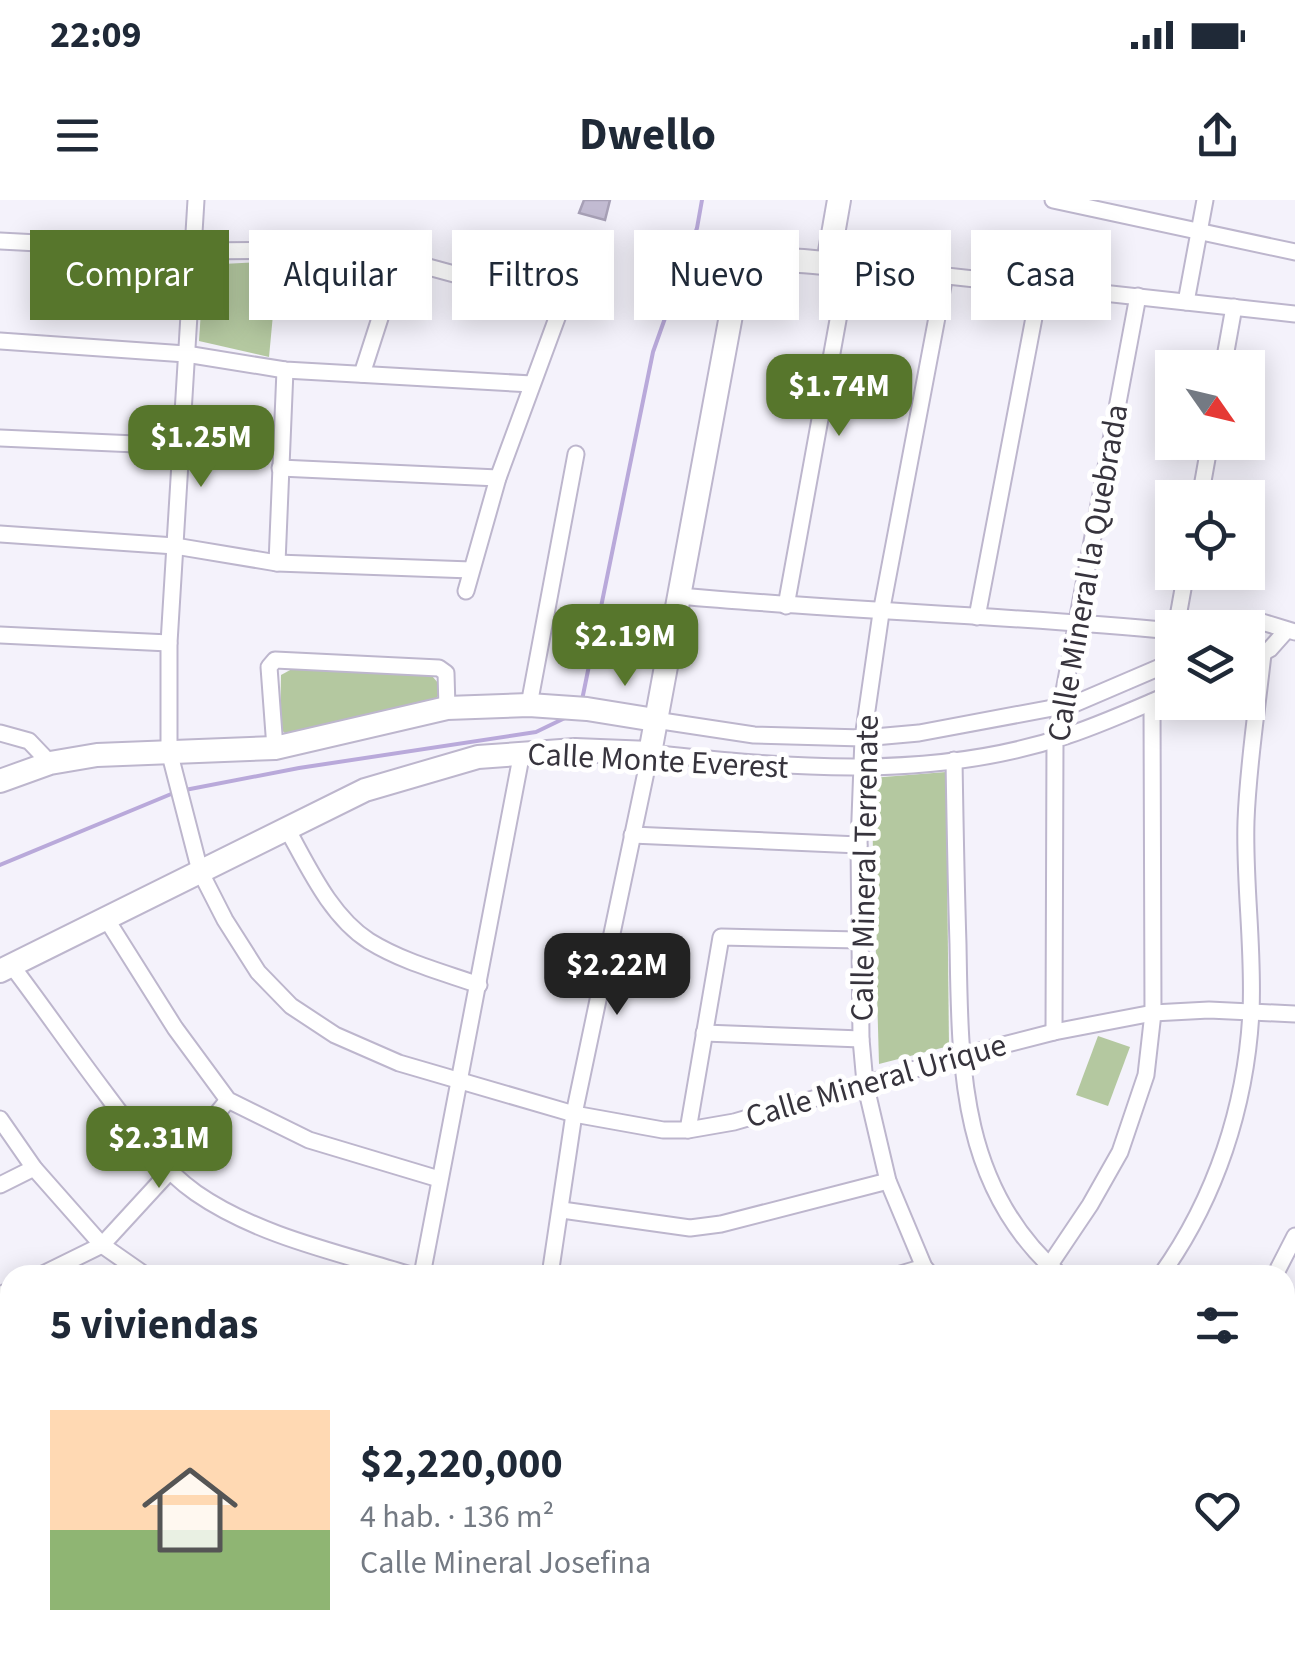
<!DOCTYPE html>
<html lang="es">
<head>
<meta charset="utf-8">
<style>
	body { margin:0; font-family:"Source Sans 3",sans-serif; background:#f2f2f3; color:#1f2937; height:100vh; display:flex; flex-direction:column; font-size:38px; white-space:nowrap }
	* { box-sizing:border-box; margin:0 }
	p { font-size:32px; color:#747a83 }
	.icon { flex:none; width:55px; height:55px; fill:none; stroke:currentColor; stroke-width:2; stroke-linecap:round; stroke-linejoin:round }
	.map { position:relative; flex:1; overflow:hidden }
	.details { position:absolute; left:0px; top:1065px; width:1295px; height:390px; display:flex; flex-direction:column; background:#fff; border-radius:30px 30px 0 0; box-shadow:0 5px 25px #0003 }
	.details>* { flex:none }
	.guide { position:absolute; left:30px; top:30px; width:1235px; height:90px; display:flex; gap:20px }
	.needle { width:65px; rotate:124deg }
	.tools { position:absolute; left:1155px; top:150px; display:grid; gap:20px }
	.tools a { display:grid; place-items:center; width:110px; height:110px; border-radius:0px; background:#fff; box-shadow:0 5px 25px #0003; font-size:50px }
	.price { position:absolute; translate:-50% -85px; padding:0 22px; border-radius:20px; background:#57762c; color:#fff; font-size:32px; line-height:65px; filter:drop-shadow(0 2px 5px #0008) }
	.price::after { content:''; position:absolute; left:50%; top:60px; width:30px; height:22px; margin-left:-15px; background:inherit; clip-path:polygon(0 0,100% 0,50% 100%) }
	.price.selected { background:#222; color:#fff }
	ul { padding:0; list-style:none }
	li { display:flex; align-items:center; gap:30px; height:250px; padding:0 50px }
	li span { display:grid; place-items:center; flex:none; width:280px; height:200px; border-radius:0px; color:#555 }
	li>.icon { margin-inline-start:auto }
	span .icon { width:120px; height:120px; fill:#fffc; stroke-width:1 }
	li b { font-size:42px }
	h2 { display:flex; justify-content:space-between; align-items:center; height:120px; padding:0 50px; font-size:42px }
	.chip { padding:0 35px; border-radius:0px; background:#fff; box-shadow:0 5px 25px #0003; font-size:35px; line-height:90px }
	.chip.selected { background:#57762c; color:#fff }
	.status { display:flex; justify-content:space-between; align-items:center; height:70px; padding:0 50px; background:#fff; direction:ltr }
	.status svg { height:28px; fill:currentColor }
	header { display:flex; justify-content:space-between; align-items:center; height:130px; padding:0 50px; background:#fff; font-size:45px; font-weight:700 }
	.map>svg:first-child { display:block }
	.green { fill:#b4c8a0 }
	.lines { fill:none; stroke-linecap:round; stroke-linejoin:round }
	.stream { stroke:#b9a9da; stroke-width:4 }
	.building { fill:#c2bbd2; stroke:#a7a0b6; stroke-width:2.5 }
	.lane-casing { stroke:#bdb6cd; stroke-width:11 }
	.street-casing { stroke:#bdb6cd; stroke-width:19 }
	.secondary-casing { stroke:#bdb6cd; stroke-width:26 }
	.lane { stroke:#fff; stroke-width:8 }
	.street { stroke:#fff; stroke-width:15 }
	.secondary { stroke:#fff; stroke-width:22 }
	.labels { text-anchor:middle; dominant-baseline:central; stroke-width:10; stroke-linejoin:round; paint-order:stroke }
	.street-label { font-size:32px; fill:#37343d; stroke:#fff }
</style>
</head>
<body>
<div class="status"><b>22:09</b><svg viewBox="0 0 49 12"><path d="M0 12V9h3v3zM5 12V6h3v6zM10 12V3h3v9zM15 12V0h3v12zM26 1h20v11H26zM47 4h2v5h-2z"/></svg></div>
<header><svg class="icon" aria-label="menu" viewBox="0 0 24 24"><path d="M4 6h16M4 12h16M4 18h16"/></svg>Dwello<svg class="icon" aria-label="share" viewBox="0 0 24 24"><path d="M12 15V3M7 8l5-5 5 5M5 13v7h14v-7"/></svg></header>
<div class="map">
<svg width="1295" height="1455" viewBox="0 0 1295 1455">
	<rect width="100%" height="100%" fill="#f4f2fb"/>
	<g class="green">
		<polygon points="278,61 269,157 199,141 204,65"/>
		<polygon points="292,469 432,476 439,484 440,493 435,500 286,534 280,529 281,475"/>
		<polygon points="946,572 949,846 879,864 871,578"/>
		<polygon points="1098,836 1130,847 1108,906 1076,895"/>
	</g>
	<g class="lines">
		<g class="stream">
			<polyline points="582,500 653,152 697,28 702,0"/>
			<polyline points="185,590 299,568 536,532 567,517"/>
			<polyline points="0,665 176,592"/>
		</g>
	</g>
	<polygon class="building" points="584,0 610,0 605,20 579,13"/>
	<g class="lines">
		<defs>
			<polyline id="lane" points="421,1455 424,1445"/>
			<g id="street">
				<polyline points="196,0 169,443 169,551 200,671 225,720 258,772 291,806 335,835 399,863 574,914 663,930 688,930 734,922 960,856 1054,832 1153,813 1209,810 1295,814"/>
				<polyline points="1053,0 1295,52"/>
				<polyline points="0,41 191,51 345,50 399,59 561,103"/>
				<polyline points="828,63 1295,114"/>
				<polyline points="1186,102 1205,0"/>
				<polyline points="0,141 186,154 285,170 532,184"/>
				<polyline points="1223,168 1234,107"/>
				<polyline points="362,174 399,59"/>
				<polyline points="0,238 181,246"/>
				<polyline points="280,268 498,278"/>
				<polyline points="1200,298 1210,242"/>
				<polyline points="0,334 175,346 277,363 471,370"/>
				<polyline points="277,363 285,170"/>
				<polyline points="466,391 498,278 571,80"/>
				<path d="M679,396C843,411 1008,415 1172,431"/>
				<polyline points="786,406 848,65"/>
				<polyline points="977,417 1040,86"/>
				<polyline points="1176,428 1186,372"/>
				<polyline points="1246,428 1262,422 1295,432"/>
				<polyline points="0,435 169,443"/>
				<polyline points="1248,461 1270,449 1286,431"/>
				<polyline points="529,505 576,254"/>
				<polyline points="655,520 754,535 863,538 919,533 1074,504 1172,462"/>
				<polyline points="0,533 29,541 50,563"/>
				<polyline points="275,548 269,467 275,460 439,468 446,473 447,508"/>
				<path d="M954,560C955,622 956,683 958,744C960,865 959,988 1060,1075"/>
				<path d="M286,627C308,666 330,716 369,741C403,762 442,772 479,785"/>
				<polyline points="632,635 859,645"/>
				<polyline points="107,720 175,828 228,900 309,940 439,979"/>
				<path d="M12,766C43,807 72,849 103,890C130,926 158,966 196,993C258,1036 340,1053 411,1075"/>
				<polyline points="1054,832 1055,539 1138,96"/>
				<polyline points="704,833 861,839"/>
				<polyline points="0,919 34,968 102,1045 145,1075"/>
				<polyline points="688,930 721,737 859,740"/>
				<polyline points="0,985 34,968"/>
				<polyline points="562,1010 690,1028 721,1024 888,981"/>
				<polyline points="1049,1066 1090,1005 1120,952 1146,875 1153,813 1152,502"/>
				<polyline points="41,1075 102,1045 170,971 228,900"/>
				<polyline points="422,1075 522,552"/>
				<path d="M550,1075L574,914L650,553C788,568 932,581 1066,536C1102,524 1138,508 1172,493"/>
				<polyline points="897,1075 924,1067"/>
				<polyline points="931,1075 924,1067 888,981 865,883 861,839 859,645 863,538 881,413 945,75"/>
				<path d="M1161,1075C1216,998 1246,906 1251,812C1254,748 1244,684 1246,621C1248,565 1257,509 1263,454"/>
				<polyline points="1275,1075 1295,1036"/>
				<polyline points="0,1095 10,1090"/>
				<polyline points="0,1199 10,1194"/>
			</g>
			<g id="secondary">
				<polyline points="0,581 50,563 97,555 275,548 447,508 529,505 587,509 655,520"/>
				<path d="M0,771L365,590L478,557L575,550L650,553L739,72C752,53 806,62 828,63L839,0"/>
			</g>
		</defs>
		<use href="#lane" class="lane-casing"/>
		<use href="#street" class="street-casing"/>
		<use href="#secondary" class="secondary-casing"/>
		<use href="#lane" class="lane"/>
		<use href="#street" class="street"/>
		<use href="#secondary" class="secondary"/>
	</g>
	<g class="labels">
		<g class="street-label">
			<text transform="translate(1088 373) rotate(-80)">Calle Mineral la Quebrada</text>
			<text transform="translate(658 561) rotate(3)">Calle Monte Everest</text>
			<text transform="translate(865 668) rotate(-89)">Calle Mineral Terrenate</text>
			<text transform="translate(876 881) rotate(-16)">Calle Mineral Urique</text>
		</g>
	</g>
</svg>
<div class="tools">
<a><svg class="needle" viewBox="-14 -14 28 28"><path d="M0-13l5 13h-10z" fill="#e53935"/><path d="M0 13l5-13h-10z" fill="#747a83"/></svg></a>
<a><svg class="icon" aria-label="locate" viewBox="0 0 24 24"><circle cx="12" cy="12" r="6"/><path d="M12 2v4M12 18v4M2 12h4M18 12h4"/></svg></a>
<a><svg class="icon" aria-label="layers" viewBox="0 0 24 24"><path d="M12 4l9 5-9 5-9-5zM3 14l9 5 9-5"/></svg></a>
</div>
<b class="price" style="left:839px;top:239px">$1.74M</b>
<b class="price" style="left:201px;top:290px">$1.25M</b>
<b class="price" style="left:625px;top:489px">$2.19M</b>
<b class="price selected" style="left:617px;top:818px">$2.22M</b>
<b class="price" style="left:159px;top:991px">$2.31M</b>
<div class="guide">
<a class="chip selected">Comprar</a>
<a class="chip">Alquilar</a>
<a class="chip">Filtros</a>
<a class="chip">Nuevo</a>
<a class="chip">Piso</a>
<a class="chip">Casa</a>
</div>
<section class="details">
<h2>5 viviendas<svg class="icon" aria-label="filters" viewBox="0 0 24 24"><path d="M4 7h16M4 17h16"/><circle cx="9" cy="7" r="2"/><circle cx="15" cy="17" r="2"/></svg></h2>
<ul>
<li><span style="background:linear-gradient(#ffd9b3 60%,#8fb573 0)"><svg class="icon" aria-label="home" viewBox="0 0 24 24"><path d="M3 11l9-7 9 7M6 9v11h12V9"/></svg></span><div><b>$2,220,000</b><p>4 hab. · 136 m²</p><p>Calle Mineral Josefina</p></div><svg class="icon" aria-label="heart" viewBox="0 0 24 24"><path d="M12 20l-8-8c-3-5 5-10 8-4 3-6 11-1 8 4z"/></svg></li>
</ul>
</section>
</div>
</body>
</html>
